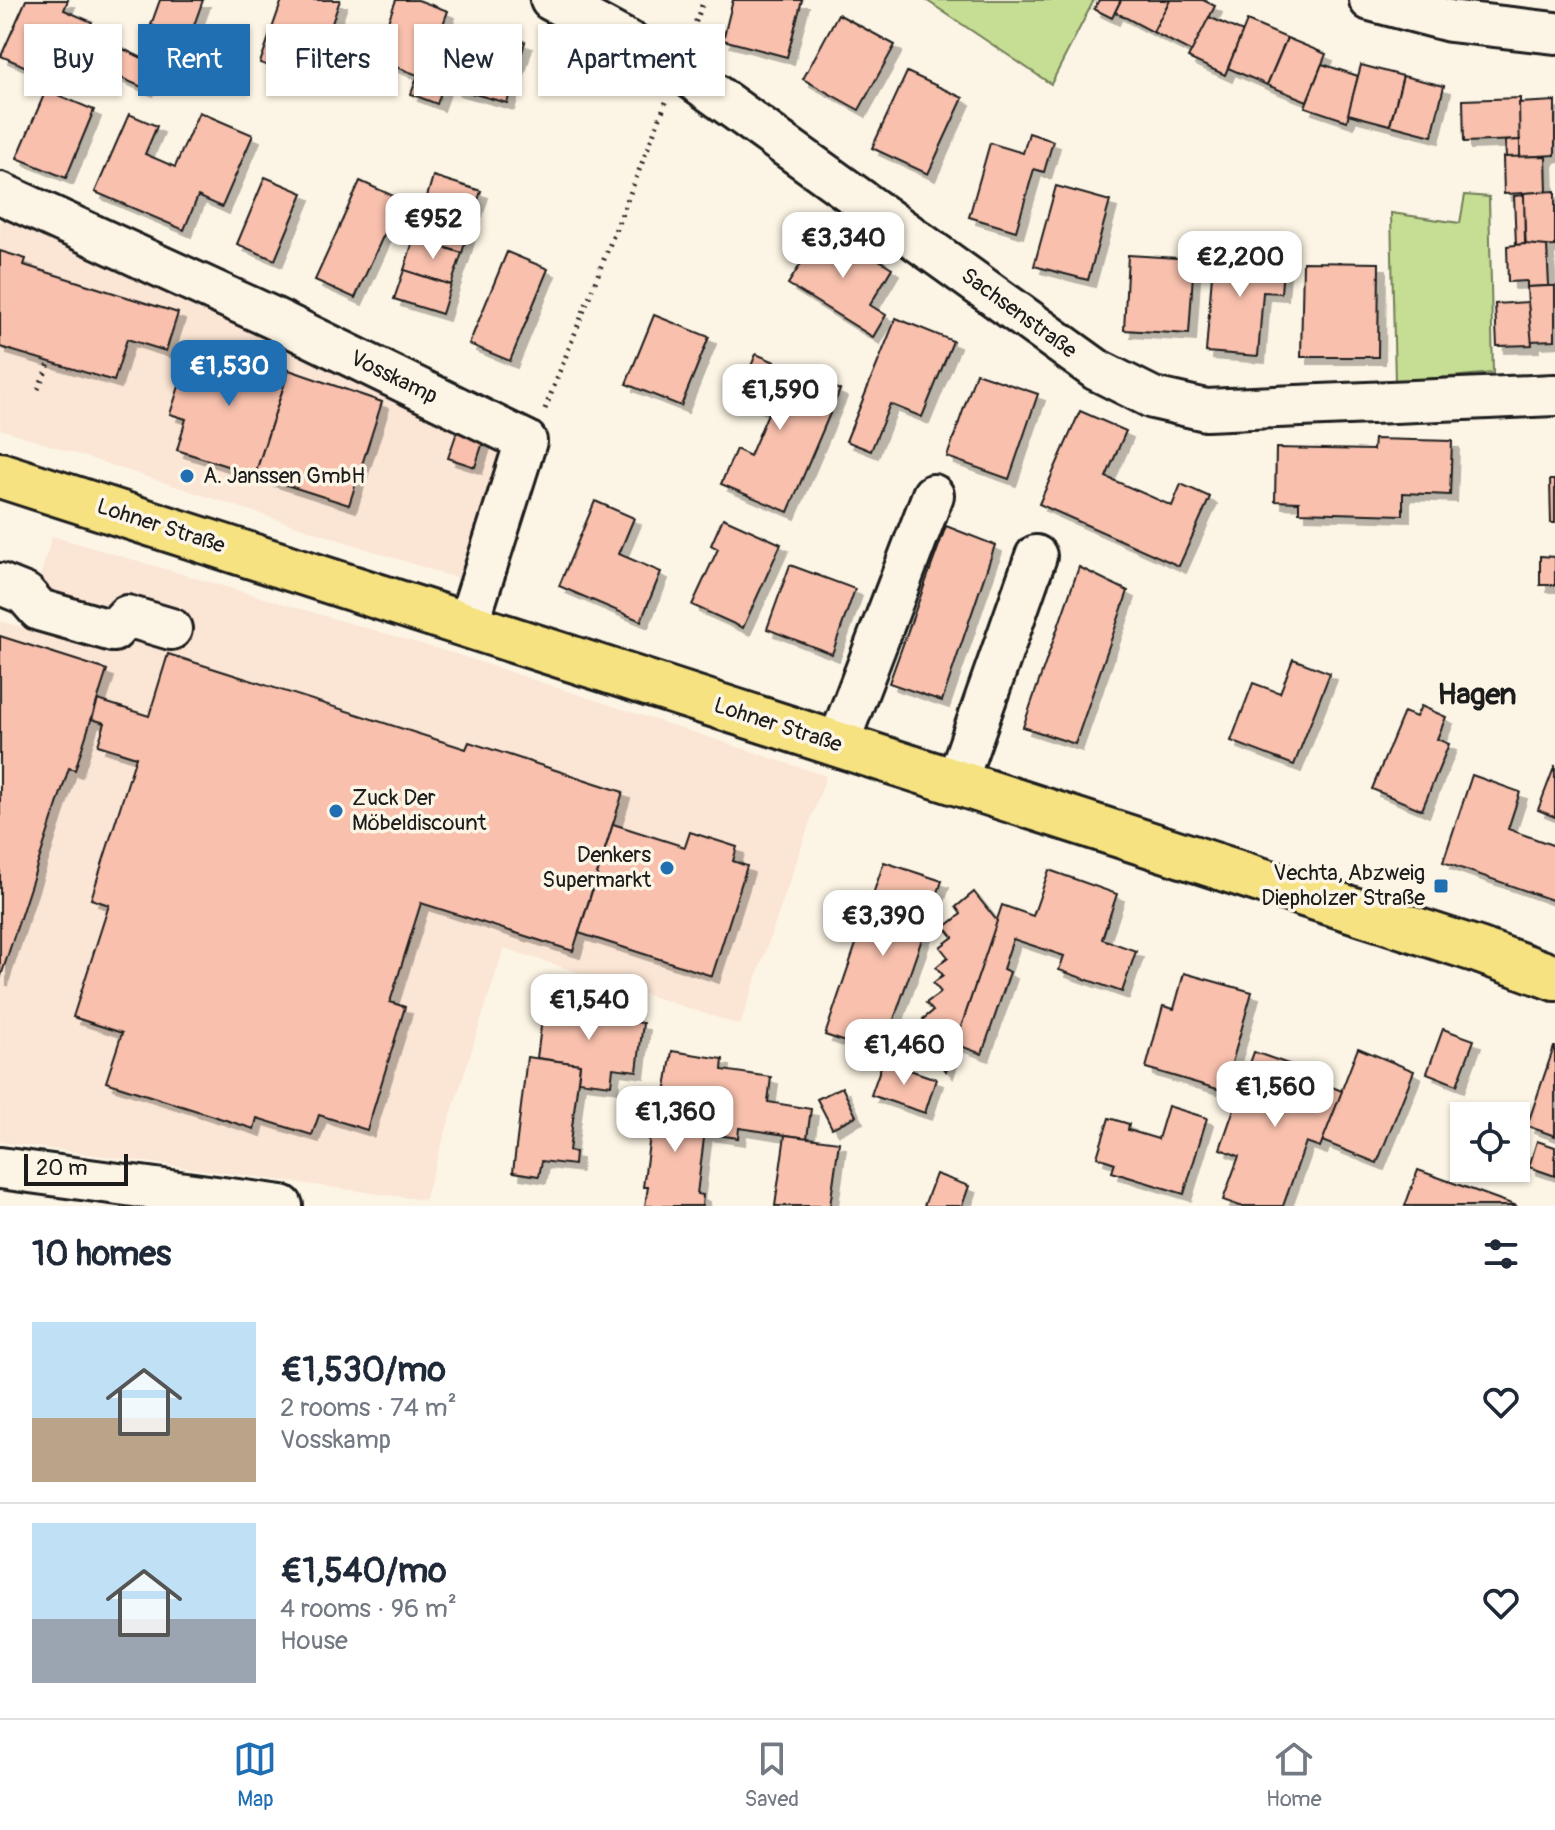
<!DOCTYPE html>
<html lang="en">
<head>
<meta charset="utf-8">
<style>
	body { margin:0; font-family:Pangolin,sans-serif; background:#f6f6f7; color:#1f2937; height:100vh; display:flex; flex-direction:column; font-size:30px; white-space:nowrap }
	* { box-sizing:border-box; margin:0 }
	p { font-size:26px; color:#747a83 }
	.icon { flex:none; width:44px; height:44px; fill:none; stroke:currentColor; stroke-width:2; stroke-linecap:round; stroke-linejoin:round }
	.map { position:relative; height:1206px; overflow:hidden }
	.sheet { display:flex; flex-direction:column; background:#fff; flex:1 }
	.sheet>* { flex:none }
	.top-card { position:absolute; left:24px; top:24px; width:800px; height:72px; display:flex; gap:16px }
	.fabs { position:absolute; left:1450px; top:1102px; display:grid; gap:16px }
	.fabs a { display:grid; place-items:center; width:80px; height:80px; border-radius:0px; background:#fff; box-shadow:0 2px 6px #0004; font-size:40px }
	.scale { position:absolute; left:24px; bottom:20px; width:104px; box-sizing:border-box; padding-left:8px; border:4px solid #1c1c1c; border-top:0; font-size:22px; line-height:28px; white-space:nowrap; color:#1c1c1c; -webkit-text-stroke:6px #fcf5e5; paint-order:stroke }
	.price { position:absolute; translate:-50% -68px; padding:0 18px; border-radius:16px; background:#fff; color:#222; font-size:26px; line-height:52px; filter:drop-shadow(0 2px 4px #0008) }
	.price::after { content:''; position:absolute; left:50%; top:48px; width:24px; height:18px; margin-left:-12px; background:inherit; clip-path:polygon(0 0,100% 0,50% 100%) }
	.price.active { background:#1f6fb2; color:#fff }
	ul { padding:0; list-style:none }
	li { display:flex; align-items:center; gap:24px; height:200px; padding:0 32px }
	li+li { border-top:2px solid #e0e1e3 }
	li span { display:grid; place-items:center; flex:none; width:224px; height:160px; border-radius:0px; color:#555 }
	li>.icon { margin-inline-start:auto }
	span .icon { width:96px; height:96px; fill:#fffc; stroke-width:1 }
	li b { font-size:34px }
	h2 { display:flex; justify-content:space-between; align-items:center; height:96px; padding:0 32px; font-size:34px }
	.chip { padding:0 28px; border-radius:0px; background:#fff; box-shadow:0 2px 6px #0004; font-size:28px; line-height:72px }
	.chip.active { background:#1f6fb2; color:#fff }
	.dock { display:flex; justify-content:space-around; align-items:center; height:112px; border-top:2px solid #e0e1e3; background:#fff; font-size:22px; color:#747a83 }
	.dock a { display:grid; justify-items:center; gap:4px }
	.dock .active { color:#1f6fb2 }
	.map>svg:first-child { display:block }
	.built { fill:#fbe5d4 }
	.green { fill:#c6de94; stroke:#717d58; stroke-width:2 }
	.building { fill:#f8c0ad; stroke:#1c1c1c; stroke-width:2; filter:url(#shadow) }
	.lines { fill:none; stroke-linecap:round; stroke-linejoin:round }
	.minor-casing { stroke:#1c1c1c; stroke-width:46 }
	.major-casing { stroke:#1c1c1c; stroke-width:50 }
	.path { stroke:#1c1c1c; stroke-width:5; stroke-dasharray:2 6; stroke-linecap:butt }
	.minor { stroke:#fcf5e5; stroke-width:40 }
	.major { stroke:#f6e281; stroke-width:44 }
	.poi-dot { fill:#1f6fb2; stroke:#fcf5e5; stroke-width:3 }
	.labels { text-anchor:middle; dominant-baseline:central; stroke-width:7; stroke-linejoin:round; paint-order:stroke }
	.street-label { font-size:22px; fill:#1c1c1c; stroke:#fcf5e5 }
	.poi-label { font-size:22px; fill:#1c1c1c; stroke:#fcf5e5; text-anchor:start }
	.district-label { font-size:30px; font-weight:bold; fill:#1c1c1c; stroke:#fcf5e5 }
</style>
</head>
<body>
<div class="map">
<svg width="1555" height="1206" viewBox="0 0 1555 1206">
	<defs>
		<filter id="shadow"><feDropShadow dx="7" dy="7" stdDeviation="0" flood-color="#0004"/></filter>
	</defs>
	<rect width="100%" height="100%" fill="#fcf5e5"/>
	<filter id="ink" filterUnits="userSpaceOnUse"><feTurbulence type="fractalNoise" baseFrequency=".0125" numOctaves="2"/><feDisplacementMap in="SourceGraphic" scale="16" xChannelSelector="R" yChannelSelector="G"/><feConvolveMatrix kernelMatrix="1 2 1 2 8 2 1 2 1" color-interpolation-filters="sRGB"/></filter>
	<g filter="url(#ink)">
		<g class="built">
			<polygon points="0,210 502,450 459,579 0,429"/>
			<polygon points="52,536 452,653 826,776 740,1025 504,948 424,1200 0,1142 0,621 25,628"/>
		</g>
		<g class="green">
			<polygon points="926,0 1094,0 1051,84"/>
			<polygon points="1465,195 1489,197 1493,373 1395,382 1391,213 1460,223"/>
		</g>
		<g class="building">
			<polygon points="26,0 68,0 64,10 92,22 65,84 1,56"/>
			<polygon points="160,0 203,0 189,39 151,25"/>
			<polygon points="282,0 340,0 312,81 260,63"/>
			<polygon points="396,0 418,0 448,11 433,51 453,59 437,104 411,94 418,75 374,59"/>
			<polygon points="733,0 802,0 787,57 723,40"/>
			<polygon points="1099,0 1121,0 1112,18 1094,9"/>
			<polygon points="1121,0 1170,0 1153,32 1115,12"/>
			<polygon points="1170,0 1203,0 1215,6 1192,52 1153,32"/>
			<polygon points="838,14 895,45 859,110 803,79"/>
			<polygon points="1209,17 1243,32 1225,75 1188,58"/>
			<polygon points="1247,21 1287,38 1267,85 1228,68"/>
			<polygon points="475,25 525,42 507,103 453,88"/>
			<polygon points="1287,38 1326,54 1307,101 1267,85"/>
			<polygon points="121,48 157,65 146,89 110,73"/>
			<polygon points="1322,64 1358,76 1347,121 1305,107"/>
			<polygon points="1361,65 1403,76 1390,125 1348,114"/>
			<polygon points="907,72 963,98 928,174 872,148"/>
			<polygon points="1403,76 1444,86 1432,136 1390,125"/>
			<polygon points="46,90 94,110 66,178 17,158"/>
			<polygon points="1520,98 1520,140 1464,142 1463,100"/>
			<polygon points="1555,101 1555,155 1520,157 1519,103"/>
			<polygon points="199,112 253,135 222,207 198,196 184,230 95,192 129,114 157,126 145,154 175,167"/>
			<polygon points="1029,133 1053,141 1044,172 1034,169 1016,231 969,217 990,143 1023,153"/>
			<polygon points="1520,140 1520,157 1506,157 1505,141"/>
			<polygon points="1546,156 1547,192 1504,194 1503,157"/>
			<polygon points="433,176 481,191 471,222 424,207"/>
			<polygon points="265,177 303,193 275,260 237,244"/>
			<polygon points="360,181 400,199 355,298 315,280"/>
			<polygon points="1056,186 1110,201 1088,280 1034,266"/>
			<polygon points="1555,191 1555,246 1526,247 1523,193"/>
			<polygon points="1524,195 1525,244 1516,245 1514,196"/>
			<polygon points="424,207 471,222 462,253 414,238"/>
			<polygon points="825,226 892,268 870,305 886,315 873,337 788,284"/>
			<polygon points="414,238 462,253 451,285 404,270"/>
			<polygon points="1525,244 1547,246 1549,286 1527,287 1527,281 1508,282 1507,246"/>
			<polygon points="1214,249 1284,255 1281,293 1263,292 1258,356 1206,352"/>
			<polygon points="0,251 26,259 24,265 178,313 166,351 127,339 114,381 0,347"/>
			<polygon points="507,252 548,269 510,361 469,344"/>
			<polygon points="1128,255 1194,259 1189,334 1124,330"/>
			<polygon points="1303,262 1379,263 1378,357 1301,357"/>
			<polygon points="404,270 451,285 442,314 394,299"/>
			<polygon points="1549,286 1555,286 1555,340 1530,341 1527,287"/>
			<polygon points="1528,302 1532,345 1497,346 1495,304"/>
			<polygon points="654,315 709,337 681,406 626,384"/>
			<polygon points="896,318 953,341 922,417 890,404 871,451 846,441"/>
			<polygon points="210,344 289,370 255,475 177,450 186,419 170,414 185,368 200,373"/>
			<polygon points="756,354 840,390 788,512 721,484 736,449 750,456 769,411 738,398"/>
			<polygon points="289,370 382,402 349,505 255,475"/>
			<polygon points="976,373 1038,394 1009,479 947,457"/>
			<polygon points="1080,411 1126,431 1106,477 1172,506 1181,484 1210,497 1179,566 1039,504"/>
			<polygon points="457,432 483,442 475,467 448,458"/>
			<polygon points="1374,439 1452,441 1450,495 1403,493 1403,515 1299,512 1299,502 1275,501 1276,448 1373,450"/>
			<polygon points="1550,480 1555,480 1555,523 1551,523"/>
			<polygon points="595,501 634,518 619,554 661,572 641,621 559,586"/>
			<polygon points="723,518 781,544 743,628 692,605 718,549 711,545"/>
			<polygon points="946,526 995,545 942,701 889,683"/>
			<polygon points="1540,556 1555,557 1555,585 1540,585"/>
			<polygon points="790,565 855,589 832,654 767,629"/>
			<polygon points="1079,567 1128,591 1075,744 1023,727"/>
			<polygon points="0,636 107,670 75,770 69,768 0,979"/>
			<polygon points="168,654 466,749 469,742 623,792 573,951 421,903 390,1002 405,1007 367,1130 319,1115 312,1135 257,1118 254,1129 106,1082 122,1033 73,1017 109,905 91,899 136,757 98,745 105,723 92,719 98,700 149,716"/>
			<polygon points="1293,659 1330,673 1294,765 1231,741 1253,683 1280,693"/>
			<polygon points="1421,706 1446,717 1437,739 1449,744 1422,810 1372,789 1404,712 1416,717"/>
			<polygon points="1555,765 1555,817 1538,810"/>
			<polygon points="1472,775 1520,792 1508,829 1555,846 1555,901 1443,862"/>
			<polygon points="613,824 685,847 690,832 737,847 733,861 747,866 712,976 579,933"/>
			<polygon points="884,862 942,881 882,1054 825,1035"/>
			<polygon points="1049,870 1117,894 1102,939 1136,951 1122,992 1059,970 1064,956 1013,939 1003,969 1010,972 982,1054 955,1044 1002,905 1033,916"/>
			<polygon points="974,892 997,921 946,1071 917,1034 928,1026 923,1019 933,1011 926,1003 941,992 933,983 943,975 936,967 948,957 940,947 953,937 945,927 961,914 956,907"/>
			<polygon points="1184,973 1252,992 1224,1091 1146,1068 1163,1006 1174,1009"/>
			<polygon points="544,1003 597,1010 595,1017 643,1023 637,1071 613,1068 611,1085 578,1081 580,1064 537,1058"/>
			<polygon points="1443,1029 1474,1040 1457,1085 1427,1073"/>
			<polygon points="1554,1047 1555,1047 1555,1136 1527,1126"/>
			<polygon points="1358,1048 1414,1071 1377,1163 1322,1141"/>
			<polygon points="672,1051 723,1059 722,1070 771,1077 768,1102 811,1109 807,1138 739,1128 738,1138 704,1133 708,1106 664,1100"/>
			<polygon points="1254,1052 1323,1076 1320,1082 1342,1091 1320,1147 1306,1142 1283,1206 1240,1206 1223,1200 1239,1156 1220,1149"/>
			<polygon points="527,1057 580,1064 569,1151 575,1152 574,1165 542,1161 539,1176 513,1172"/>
			<polygon points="883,1061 936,1079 925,1113 871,1095"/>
			<polygon points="842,1087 856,1116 832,1128 817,1099"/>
			<polygon points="655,1099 708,1106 697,1194 703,1195 702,1206 645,1206 648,1187 643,1187"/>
			<polygon points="1168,1106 1207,1118 1184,1194 1112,1172 1115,1163 1097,1157 1109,1118 1129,1124 1128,1130 1158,1139"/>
			<polygon points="785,1135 839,1142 830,1206 775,1206"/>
			<polygon points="1537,1141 1555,1147 1555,1176 1529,1167"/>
			<polygon points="1418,1170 1517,1206 1405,1206"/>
			<polygon points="936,1174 969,1186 962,1206 924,1206"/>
		</g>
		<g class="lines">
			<defs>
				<g id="minor">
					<polyline points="551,0 679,69 1097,370 1153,398 1206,410 1555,395"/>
					<polyline points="1370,0 1450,21 1555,33"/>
					<polyline points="0,193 271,317 526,441 468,624"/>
					<polyline points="0,584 25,594 39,610 113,631 127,616 171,629"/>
					<polyline points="838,744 933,495"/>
					<polyline points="956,783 1036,556"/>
					<polyline points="0,1168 282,1206"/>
				</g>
				<polyline id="major" points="0,475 1478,950 1555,978"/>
			</defs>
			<use href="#minor" class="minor-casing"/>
			<use href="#major" class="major-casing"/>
			<g class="path">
				<polyline points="690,37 704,0"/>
				<polyline points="38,389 50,362"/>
				<polyline points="545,409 666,102"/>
			</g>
			<use href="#minor" class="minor"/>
			<use href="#major" class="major"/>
		</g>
	</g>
	<g class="poi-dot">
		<circle cx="187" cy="476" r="8"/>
		<circle cx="336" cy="811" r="8"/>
		<circle cx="667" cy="868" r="8"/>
		<rect x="1433" y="878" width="16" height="16" rx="4"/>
	</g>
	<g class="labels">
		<g class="street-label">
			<text transform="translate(1019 313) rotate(36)">Sachsenstraße</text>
			<text transform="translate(394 377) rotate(26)">Vosskamp</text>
			<text transform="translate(161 526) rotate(18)">Lohner Straße</text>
			<text transform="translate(778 725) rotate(18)">Lohner Straße</text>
		</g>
		<g class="poi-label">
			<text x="203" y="476">A. Janssen GmbH</text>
			<text x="352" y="798">Zuck Der<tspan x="352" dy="25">Möbeldiscount</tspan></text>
			<text x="651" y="855" text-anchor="end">Denkers<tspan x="651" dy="25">Supermarkt</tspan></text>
			<text x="1425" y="873" text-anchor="end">Vechta, Abzweig<tspan x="1425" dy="25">Diepholzer Straße</tspan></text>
		</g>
		<g class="district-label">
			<text x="1477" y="694">Hagen</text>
		</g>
	</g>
</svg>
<div class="fabs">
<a><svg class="icon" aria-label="locate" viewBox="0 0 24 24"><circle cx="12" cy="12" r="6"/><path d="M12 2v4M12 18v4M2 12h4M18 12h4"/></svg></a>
</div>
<div class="scale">20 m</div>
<b class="price" style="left:433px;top:261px">€952</b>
<b class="price" style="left:843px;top:280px">€3,340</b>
<b class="price" style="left:1240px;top:299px">€2,200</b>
<b class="price active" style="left:229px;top:408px">€1,530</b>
<b class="price" style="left:780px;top:432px">€1,590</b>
<b class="price" style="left:883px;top:958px">€3,390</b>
<b class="price" style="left:589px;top:1042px">€1,540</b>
<b class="price" style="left:904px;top:1087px">€1,460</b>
<b class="price" style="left:1275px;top:1129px">€1,560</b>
<b class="price" style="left:675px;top:1154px">€1,360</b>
<div class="top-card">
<a class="chip">Buy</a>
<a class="chip active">Rent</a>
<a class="chip">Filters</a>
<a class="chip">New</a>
<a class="chip">Apartment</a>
</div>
</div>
<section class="sheet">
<h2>10 homes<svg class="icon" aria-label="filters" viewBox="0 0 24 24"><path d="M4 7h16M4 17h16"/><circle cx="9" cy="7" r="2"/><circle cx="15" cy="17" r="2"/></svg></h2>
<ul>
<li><span style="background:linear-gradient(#bfe0f5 60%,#b9a48a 0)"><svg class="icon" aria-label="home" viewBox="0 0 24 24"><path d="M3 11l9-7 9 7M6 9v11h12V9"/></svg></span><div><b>€1,530/mo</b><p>2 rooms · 74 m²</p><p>Vosskamp</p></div><svg class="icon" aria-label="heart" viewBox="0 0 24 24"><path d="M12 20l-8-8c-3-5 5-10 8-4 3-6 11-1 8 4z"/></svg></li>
<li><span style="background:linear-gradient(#bfe0f5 60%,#9aa5b1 0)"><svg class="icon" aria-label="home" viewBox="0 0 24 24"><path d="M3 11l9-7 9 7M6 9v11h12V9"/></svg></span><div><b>€1,540/mo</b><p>4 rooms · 96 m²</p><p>House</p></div><svg class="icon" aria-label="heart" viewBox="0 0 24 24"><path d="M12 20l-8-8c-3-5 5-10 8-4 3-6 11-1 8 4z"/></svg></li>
</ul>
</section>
<nav class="dock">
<a class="active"><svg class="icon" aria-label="map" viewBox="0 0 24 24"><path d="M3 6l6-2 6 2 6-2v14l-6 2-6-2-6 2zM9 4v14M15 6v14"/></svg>Map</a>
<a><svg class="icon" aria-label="saved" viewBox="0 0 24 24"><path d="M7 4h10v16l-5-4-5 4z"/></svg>Saved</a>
<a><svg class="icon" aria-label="home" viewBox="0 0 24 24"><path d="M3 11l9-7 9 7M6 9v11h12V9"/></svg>Home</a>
</nav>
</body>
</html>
